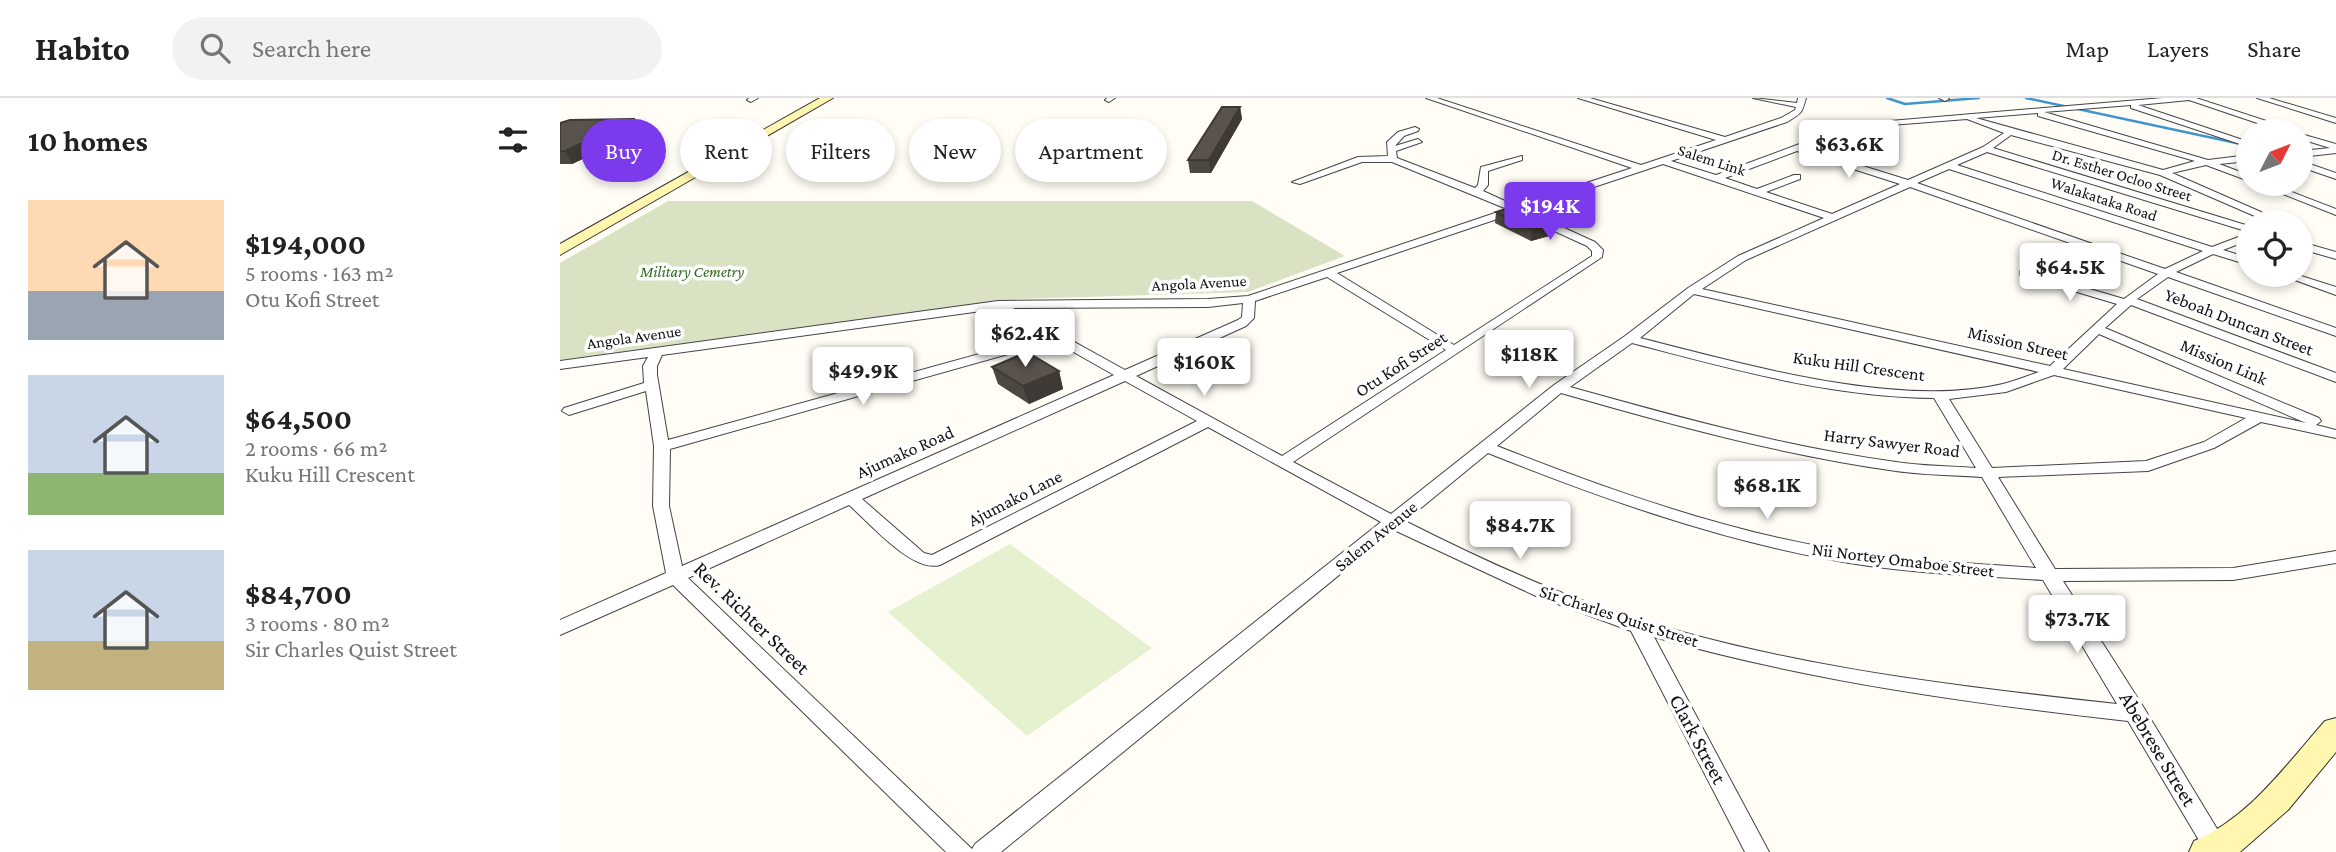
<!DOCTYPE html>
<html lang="en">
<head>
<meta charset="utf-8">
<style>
	body { margin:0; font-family:"Crimson Pro",serif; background:#f2f2f2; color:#222; height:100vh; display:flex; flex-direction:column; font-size:26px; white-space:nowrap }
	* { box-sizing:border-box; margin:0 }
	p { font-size:23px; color:#767676 }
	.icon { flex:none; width:38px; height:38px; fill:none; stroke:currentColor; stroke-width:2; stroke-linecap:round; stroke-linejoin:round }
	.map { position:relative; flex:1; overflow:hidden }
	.drawer { display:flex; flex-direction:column; background:#fff; width:560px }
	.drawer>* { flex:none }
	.hud { position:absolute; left:21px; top:21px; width:665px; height:63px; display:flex; gap:14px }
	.needle { width:46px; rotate:48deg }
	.controls { position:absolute; left:1676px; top:21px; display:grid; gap:14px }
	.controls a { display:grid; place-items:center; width:77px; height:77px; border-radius:50%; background:#fff; box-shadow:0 4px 10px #0003; font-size:35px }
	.price { position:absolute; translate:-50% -60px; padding:0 16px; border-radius:7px; background:#fff; color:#222; font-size:23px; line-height:46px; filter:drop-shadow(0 2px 4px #0008) }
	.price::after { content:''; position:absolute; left:50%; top:42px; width:21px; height:16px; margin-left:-10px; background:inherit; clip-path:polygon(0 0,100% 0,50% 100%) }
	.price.active { background:#7c3aed; color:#fff }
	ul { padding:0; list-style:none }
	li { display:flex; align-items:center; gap:21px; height:175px; padding:0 28px }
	li span { display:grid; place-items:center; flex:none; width:196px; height:140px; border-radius:0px; color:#555 }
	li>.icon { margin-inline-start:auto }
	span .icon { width:84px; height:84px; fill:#fffc; stroke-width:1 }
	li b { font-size:30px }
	h2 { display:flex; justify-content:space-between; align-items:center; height:84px; padding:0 28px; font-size:30px }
	.chip { padding:0 24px; border-radius:32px; background:#fff; box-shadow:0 4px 10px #0003; font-size:24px; line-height:63px }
	.chip.active { background:#7c3aed; color:#fff }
	header { display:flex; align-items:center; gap:42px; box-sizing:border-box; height:98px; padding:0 35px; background:#fff; border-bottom:2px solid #e0e0e0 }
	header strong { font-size:33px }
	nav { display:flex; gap:38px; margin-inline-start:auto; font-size:24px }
	.search { width:490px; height:63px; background:#f2f2f2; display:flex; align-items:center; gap:18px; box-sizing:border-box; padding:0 24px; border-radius:38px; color:#767676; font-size:26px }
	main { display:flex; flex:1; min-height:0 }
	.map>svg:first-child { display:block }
	.cemetery { fill:#d9e3c4 }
	.pitch { fill:#e6f2cf }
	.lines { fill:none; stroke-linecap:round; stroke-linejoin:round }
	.stream { stroke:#3f96cf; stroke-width:2.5 }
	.minor-casing { stroke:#444; stroke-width:2 }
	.secondary-casing { stroke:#333; stroke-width:2 }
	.minor { fill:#fff; fill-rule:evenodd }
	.secondary { fill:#fff6b0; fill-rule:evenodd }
	.wall { fill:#4d4742 }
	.shaded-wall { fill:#3f3936 }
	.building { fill:#5a524d; stroke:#3f3936; stroke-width:2 }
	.labels { text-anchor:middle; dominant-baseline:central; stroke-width:7; stroke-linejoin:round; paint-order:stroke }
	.far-street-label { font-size:16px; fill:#111; stroke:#fff }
	.far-park-label { font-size:16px; font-style:italic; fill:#2f6b1f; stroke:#fff }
	.street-label { font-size:18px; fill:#111; stroke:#fff }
	.near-street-label { font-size:21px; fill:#111; stroke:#fff }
</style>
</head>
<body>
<header>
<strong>Habito</strong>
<div class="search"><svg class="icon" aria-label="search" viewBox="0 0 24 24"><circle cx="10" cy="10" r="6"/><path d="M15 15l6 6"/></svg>Search here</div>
<nav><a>Map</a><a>Layers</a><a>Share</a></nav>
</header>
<main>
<section class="drawer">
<h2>10 homes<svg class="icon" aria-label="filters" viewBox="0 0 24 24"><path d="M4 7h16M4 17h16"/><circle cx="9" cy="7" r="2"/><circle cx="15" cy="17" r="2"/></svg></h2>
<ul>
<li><span style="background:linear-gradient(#ffd9b3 65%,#9aa5b1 0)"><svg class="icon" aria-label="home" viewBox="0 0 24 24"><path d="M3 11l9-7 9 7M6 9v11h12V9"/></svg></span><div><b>$194,000</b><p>5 rooms · 163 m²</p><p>Otu Kofi Street</p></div></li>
<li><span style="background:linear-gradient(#c9d6e8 70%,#8fb573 0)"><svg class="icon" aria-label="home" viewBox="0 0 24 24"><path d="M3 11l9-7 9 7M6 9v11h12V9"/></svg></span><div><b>$64,500</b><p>2 rooms · 66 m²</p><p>Kuku Hill Crescent</p></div></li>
<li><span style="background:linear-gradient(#c9d6e8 65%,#c2b280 0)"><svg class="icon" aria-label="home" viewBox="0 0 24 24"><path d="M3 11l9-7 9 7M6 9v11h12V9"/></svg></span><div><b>$84,700</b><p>3 rooms · 80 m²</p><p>Sir Charles Quist Street</p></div></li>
</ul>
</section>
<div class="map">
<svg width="1776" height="754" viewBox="0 0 1776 754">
	<rect width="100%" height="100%" fill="#fffdf5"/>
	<polygon class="cemetery" points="108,103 692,103 785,158 688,194 459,201 0,262 0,165"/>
	<polygon class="pitch" points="450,446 592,550 467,638 328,514"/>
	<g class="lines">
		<g class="stream">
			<polyline points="1327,0 1345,6 1419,0"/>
			<polyline points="1466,0 1681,46"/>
		</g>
		<defs>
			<g id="minor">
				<polygon points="189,0 198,0 191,4 187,2"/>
				<polygon points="547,0 555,0 549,4 545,2"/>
				<path d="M866,0H877L1081,67L1156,42L1018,0H1030L1165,39L1221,20L1235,12L1236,9L1193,0L1237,5L1238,0H1246C1242,15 1242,15 1227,24L1111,63L1156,77L1261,38L1318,24L1603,0H1636L1731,31L1732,33H1721L1629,2L1578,7L1689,44V49L1571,10V7L1484,14L1648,62L1689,57V63L1659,66L1689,77V83L1646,67L1612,75L1701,114L1702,116L1697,119L1600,77L1451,37L1433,50L1689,128V134L1427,54L1397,67L1652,149L1689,135V142L1663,152L1689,160V167L1653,156L1616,174L1776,230V238L1608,179L1577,201L1776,275V284L1571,207L1545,230L1759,320L1761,323L1756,327L1776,332V340L1701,324L1654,350L1588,373L1438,379L1495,471L1673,470L1776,453V465L1673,482L1503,483L1584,610L1671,754H1646L1568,623C1408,605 1249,583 1094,539L1209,754H1185L1071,533L976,498L834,432L441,754H386L113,487L0,537V522L106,475L93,408L94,348L86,293L9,317L2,313L4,310L84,285L83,268L88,259L0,271V263L438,203L648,201L688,198L947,111L832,64H802L740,86L732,84L798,59L828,58L827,44L838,34L855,29L859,31L858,33L844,38L835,48L858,41L862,44L836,53L837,60L915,90L918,87L921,69L962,58V62L928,73V87L923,93L956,108L1072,70ZM1478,15V18L1635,63L1603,72L1416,20ZM1407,21L1444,35L1423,49L1348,82L1245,50L1318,28ZM1237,53L1340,86L1272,116L1206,94L1240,81V77H1234L1197,91L1165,80ZM1103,66L1264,120L1178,158L1128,190L1065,238L994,287L831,416L733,364L1042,159L1043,152L1035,144L965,112ZM1389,71L1643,153L1605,171L1357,85ZM1350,89L1598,176L1564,201L1468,173H1460V177L1557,206L1490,268L1142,191L1186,162ZM955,115L1027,148L1032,153V158L894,247L777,175ZM767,179L886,252L722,358L576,278L686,228L694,220L695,203ZM1134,196L1479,274C1467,278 1455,283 1443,286C1337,311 1184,266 1080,240ZM683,205L682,219L678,222L565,272L453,210L648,209ZM436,211L484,238L108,342L97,277V268L102,257ZM1539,236L1746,325L1503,271ZM494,243L554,277L122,468L109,408L110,351ZM1072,245C1171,271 1271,299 1374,300L1416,370C1389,368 1362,368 1336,364C1225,349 1118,319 1010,289ZM1494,277L1686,320L1644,344L1586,363L1432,370L1389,301L1446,294ZM565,283L637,323L372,457L364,455L302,401ZM1001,295C1112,327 1222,357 1336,373C1364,377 1393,377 1422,379L1476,470C1407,465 1337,462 1268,450C1155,430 1044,390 937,348ZM648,329L821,424L415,746L412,751L128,480L289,407C310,425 352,475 380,467ZM928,355C1038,399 1150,439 1267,461C1338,475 1411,477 1483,482L1557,606C1383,587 1205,566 1038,508C972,485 908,455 845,423Z"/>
				<polygon points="1379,0 1388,0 1389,1 1385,3"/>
				<polygon points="1697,0 1709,0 1776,20 1776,25"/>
				<polygon points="1741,36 1776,46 1776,55 1741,59 1741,53 1770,50 1741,41"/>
				<polygon points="1741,63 1776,75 1776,81 1741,69"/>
				<polygon points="1698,86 1711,86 1776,111 1776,117"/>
				<polygon points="1741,144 1776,154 1776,161 1741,151"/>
				<polygon points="1721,177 1738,177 1776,189 1776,197"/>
			</g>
			<g id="secondary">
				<polygon points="260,0 273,0 0,157 0,146"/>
				<path d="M1776,620V654L1728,712L1680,754H1629L1634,743C1689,720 1726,667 1765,623Z"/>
			</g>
		</defs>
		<use href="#minor" class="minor-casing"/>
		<use href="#secondary" class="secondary-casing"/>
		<use href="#minor" class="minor"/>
		<use href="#secondary" class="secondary"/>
	</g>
	<g class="wall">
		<polygon points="680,9 682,21 651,75 630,75 628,62"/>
		<polygon points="75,21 78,26 81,26 87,38 44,59 27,59 12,66 0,66 0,25"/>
		<polygon points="936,114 989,127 989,138 971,143 935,125"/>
		<polygon points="432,269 499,273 503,291 469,306 438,286"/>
	</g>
	<g class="shaded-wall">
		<polygon points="680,9 682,21 651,75 649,62"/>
		<polygon points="75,21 78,27 81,26 87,38 44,59 37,46 64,26"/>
		<polygon points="20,46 27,59 12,66 5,53"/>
		<polygon points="989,127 989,138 971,143 972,132"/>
		<polygon points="499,273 503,291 469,306 463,288"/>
	</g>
	<g class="building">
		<polygon points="662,9 680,9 649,62 628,62"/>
		<polygon points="75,21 64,26 81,26 37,46 20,46 5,53 0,53 0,25 10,22"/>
		<polygon points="953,109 989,127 972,132 936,114"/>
		<polygon points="467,254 499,273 463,288 432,269"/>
	</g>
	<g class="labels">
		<g class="far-street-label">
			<text transform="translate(1152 62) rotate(18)">Salem Link</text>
			<text transform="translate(1562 77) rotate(17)">Dr. Esther Ocloo Street</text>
			<text transform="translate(1544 101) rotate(18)">Walakataka Road</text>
			<text transform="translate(639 185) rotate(-3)">Angola Avenue</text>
			<text transform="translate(74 239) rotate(-8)">Angola Avenue</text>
		</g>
		<g class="far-park-label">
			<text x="132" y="173">Military Cemetry</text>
		</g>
		<g class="street-label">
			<text transform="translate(1679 224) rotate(21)">Yeboah Duncan Street</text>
			<text transform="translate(1458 245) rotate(13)">Mission Street</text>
			<text transform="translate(1664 264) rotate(23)">Mission Link</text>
			<text transform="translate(841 266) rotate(-33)">Otu Kofi Street</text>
			<text transform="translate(1299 268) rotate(8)">Kuku Hill Crescent</text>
			<text transform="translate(1332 345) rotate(7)">Harry Sawyer Road</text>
			<text transform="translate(345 354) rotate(-24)">Ajumako Road</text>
			<text transform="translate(455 400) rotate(-27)">Ajumako Lane</text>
			<text transform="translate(816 438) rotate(-39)">Salem Avenue</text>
			<text transform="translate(1343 462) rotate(7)">Nii Nortey Omaboe Street</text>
			<text transform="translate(1059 518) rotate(18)">Sir Charles Quist Street</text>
		</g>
		<g class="near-street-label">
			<text transform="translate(192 520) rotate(44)">Rev. Richter Street</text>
			<text transform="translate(1138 641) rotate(62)">Clark Street</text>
			<text transform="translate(1598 651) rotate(59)">Abebrese Street</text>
		</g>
	</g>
</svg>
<div class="controls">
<a><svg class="needle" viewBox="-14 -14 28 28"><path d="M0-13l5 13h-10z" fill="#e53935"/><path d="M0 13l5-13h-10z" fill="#767676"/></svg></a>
<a><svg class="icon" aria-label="locate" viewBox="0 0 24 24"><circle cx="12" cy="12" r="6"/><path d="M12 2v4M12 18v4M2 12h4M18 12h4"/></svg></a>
</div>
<b class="price" style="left:1289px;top:82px">$63.6K</b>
<b class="price active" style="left:990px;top:144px">$194K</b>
<b class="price" style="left:1510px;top:205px">$64.5K</b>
<b class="price" style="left:465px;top:271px">$62.4K</b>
<b class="price" style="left:969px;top:292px">$118K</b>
<b class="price" style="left:644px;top:300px">$160K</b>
<b class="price" style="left:303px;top:309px">$49.9K</b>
<b class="price" style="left:1207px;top:423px">$68.1K</b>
<b class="price" style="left:960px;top:463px">$84.7K</b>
<b class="price" style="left:1517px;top:557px">$73.7K</b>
<div class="hud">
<a class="chip active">Buy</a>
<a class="chip">Rent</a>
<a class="chip">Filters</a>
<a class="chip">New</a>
<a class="chip">Apartment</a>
</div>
</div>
</main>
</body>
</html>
